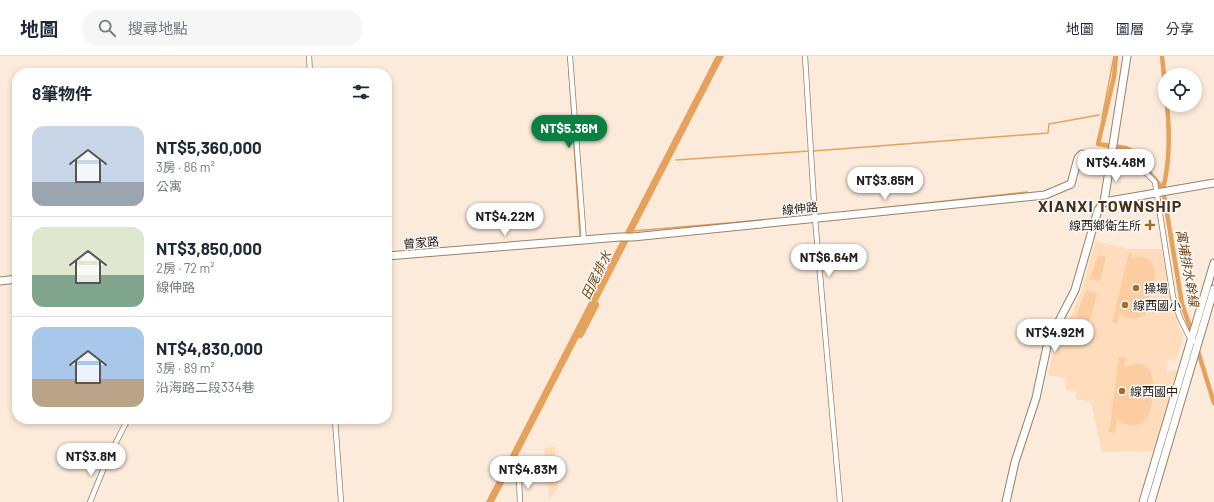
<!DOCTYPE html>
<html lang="zh-TW">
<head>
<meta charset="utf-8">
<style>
	body { margin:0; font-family:Barlow,"Noto Sans TC",sans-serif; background:#f6f6f7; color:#1f2937; height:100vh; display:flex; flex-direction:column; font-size:15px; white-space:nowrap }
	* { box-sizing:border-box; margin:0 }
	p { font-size:13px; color:#747a83 }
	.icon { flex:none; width:22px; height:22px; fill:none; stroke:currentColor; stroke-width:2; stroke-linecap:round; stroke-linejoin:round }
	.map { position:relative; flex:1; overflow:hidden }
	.details { position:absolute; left:12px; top:12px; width:380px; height:356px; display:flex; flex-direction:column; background:#fff; border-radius:16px; box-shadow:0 2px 6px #0003 }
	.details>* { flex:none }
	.fabs { position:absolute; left:1158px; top:12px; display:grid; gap:8px }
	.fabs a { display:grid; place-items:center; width:44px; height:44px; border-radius:50%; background:#fff; box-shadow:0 2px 6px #0003; font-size:20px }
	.price { position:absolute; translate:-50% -34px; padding:0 9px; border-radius:14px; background:#fff; color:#222; font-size:13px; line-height:26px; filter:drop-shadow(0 1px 2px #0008) }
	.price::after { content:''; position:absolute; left:50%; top:24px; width:12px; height:9px; margin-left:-6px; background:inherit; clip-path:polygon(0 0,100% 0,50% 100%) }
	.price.on { background:#0b8043; color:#fff }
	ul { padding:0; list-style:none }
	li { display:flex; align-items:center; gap:12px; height:100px; padding:0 20px }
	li+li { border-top:1px solid #e0e1e3 }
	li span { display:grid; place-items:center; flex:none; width:112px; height:80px; border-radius:12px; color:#555 }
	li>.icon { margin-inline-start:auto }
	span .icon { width:48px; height:48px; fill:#fffc; stroke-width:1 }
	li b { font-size:17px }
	h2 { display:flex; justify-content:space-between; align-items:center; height:48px; padding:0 20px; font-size:17px }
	header { display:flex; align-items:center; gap:24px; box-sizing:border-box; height:56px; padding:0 20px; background:#fff; border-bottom:1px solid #e0e1e3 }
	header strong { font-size:19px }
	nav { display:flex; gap:22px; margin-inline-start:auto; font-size:14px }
	.search { width:280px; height:36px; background:#f6f6f7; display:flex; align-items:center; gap:10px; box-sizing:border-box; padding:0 14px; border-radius:16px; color:#747a83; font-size:15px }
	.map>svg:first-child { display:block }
	.built { fill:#ffdcbb }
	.green { fill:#fccda0 }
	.water { fill:#e4a25d }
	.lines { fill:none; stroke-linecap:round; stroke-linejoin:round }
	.stream { stroke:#e4a25d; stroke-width:1.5 }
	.canal { stroke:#e4a25d; stroke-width:4.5 }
	.river { stroke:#e4a25d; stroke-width:8 }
	.street-casing { stroke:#9b8168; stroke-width:6 }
	.secondary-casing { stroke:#9b8168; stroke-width:9 }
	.street { stroke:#fff; stroke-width:4.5 }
	.secondary { stroke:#fff; stroke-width:7 }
	.poi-dot { fill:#a66c2c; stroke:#fbfbfb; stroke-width:1.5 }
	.labels { text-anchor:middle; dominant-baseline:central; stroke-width:3; stroke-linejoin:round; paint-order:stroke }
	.street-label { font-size:12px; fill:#261b11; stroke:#fbfbfb }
	.poi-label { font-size:12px; fill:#261b11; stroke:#fbfbfb; text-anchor:start }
	.water-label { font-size:13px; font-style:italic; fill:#774a17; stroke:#fbfbfb }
	.district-label { font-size:16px; font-weight:bold; letter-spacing:1px; fill:#462f18; stroke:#fbfbfb }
</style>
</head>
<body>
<header>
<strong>地圖</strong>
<div class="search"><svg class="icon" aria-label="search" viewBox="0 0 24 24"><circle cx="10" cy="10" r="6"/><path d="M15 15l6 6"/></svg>搜尋地點</div>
<nav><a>地圖</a><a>圖層</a><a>分享</a></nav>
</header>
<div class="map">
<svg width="1214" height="446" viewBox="0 0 1214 446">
	<rect width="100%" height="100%" fill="#fceada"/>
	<g class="built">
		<polygon points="1095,185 1128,193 1163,193 1171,245 1183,283 1176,305 1167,302 1166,316 1179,313 1154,395 1102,396 1091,346 1075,343 1077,336 1066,334 1066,322 1048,319 1054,291 1065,275 1082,234"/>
		<polygon points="555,391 558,432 549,443 544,392"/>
	</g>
	<g class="green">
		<path d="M1129,197L1132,198L1131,203C1145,197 1155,205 1155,220L1145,258C1135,265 1127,264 1120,256L1117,268L1112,266Z"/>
		<polygon points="1098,199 1106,201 1100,225 1090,223"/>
		<polygon points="1086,234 1097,237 1090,265 1076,261"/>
		<path d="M1119,301L1126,302L1124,311C1161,296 1155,340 1148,361C1138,372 1128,372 1117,363L1115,377L1109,376Z"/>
	</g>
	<polygon class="water" points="716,0 724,0 494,446 486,446"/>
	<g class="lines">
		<g class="stream">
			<polyline points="568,0 580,180"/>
			<polyline points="1102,62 1114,0"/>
			<polyline points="813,95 1048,77 1049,68 1099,59"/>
			<polyline points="676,104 809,95"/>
			<polyline points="864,154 1027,136"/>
			<polyline points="633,175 775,163"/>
		</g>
		<g class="canal">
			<polyline points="1116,0 1114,21 1098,88 1126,92 1141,100 1143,109 1163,133 1182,248 1192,277"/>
			<polyline points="1162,0 1165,29"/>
			<path d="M1163,133C1170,105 1170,78 1167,49"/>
			<polyline points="1197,292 1214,347"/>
		</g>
		<polyline class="river" points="580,278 595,249"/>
		<defs>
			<g id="street">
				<polyline points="309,0 310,17"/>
				<polyline points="570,0 584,185"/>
				<polyline points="805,0 815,162 840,446"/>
				<polyline points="1112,96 1127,102 1138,109 1155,126 1173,241 1180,262 1191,284 1199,287"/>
				<polyline points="335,363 341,446"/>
				<polyline points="519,423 520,446"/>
				<polyline points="90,446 108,402 128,363"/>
			</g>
			<g id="secondary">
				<polyline points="1104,146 1214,127"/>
				<polyline points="387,200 620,181 633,181 1045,139 1071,128 1078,102 1082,98 1111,105"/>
				<polyline points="0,225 17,223"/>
				<polyline points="1006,446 1015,406 1036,342 1048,286 1075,234 1098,154 1104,146 1127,0"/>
				<polyline points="1143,446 1214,207"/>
				<polyline points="1151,446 1214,233"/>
			</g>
		</defs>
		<use href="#street" class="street-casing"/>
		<use href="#secondary" class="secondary-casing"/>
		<use href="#street" class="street"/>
		<use href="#secondary" class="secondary"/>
	</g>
	<g class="poi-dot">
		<path d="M1148 163h4v4h4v4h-4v4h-4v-4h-4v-4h4z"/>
		<circle cx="1136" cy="232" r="4"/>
		<circle cx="1125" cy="249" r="4"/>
		<circle cx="1122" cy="335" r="4"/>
	</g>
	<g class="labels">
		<g class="street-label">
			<text transform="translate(800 152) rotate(-6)">線伸路</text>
			<text transform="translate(421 186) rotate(-5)">曾家路</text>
		</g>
		<g class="poi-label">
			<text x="1141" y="169" text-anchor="end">線西鄉衛生所</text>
			<text x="1144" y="232">操場</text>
			<text x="1133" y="249">線西國小</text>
			<text x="1130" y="335">線西國中</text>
		</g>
		<g class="water-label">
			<text transform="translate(1188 212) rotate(80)">寓埔排水幹線</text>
			<text transform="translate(596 219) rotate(-64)">田尾排水</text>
		</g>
		<g class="district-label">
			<text x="1110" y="149">XIANXI TOWNSHIP</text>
		</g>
	</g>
</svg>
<div class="fabs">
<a><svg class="icon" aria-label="locate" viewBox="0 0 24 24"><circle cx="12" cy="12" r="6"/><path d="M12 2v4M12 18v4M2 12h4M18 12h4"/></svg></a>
</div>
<b class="price on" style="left:569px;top:93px">NT$5.36M</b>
<b class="price" style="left:1116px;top:127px">NT$4.48M</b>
<b class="price" style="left:885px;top:145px">NT$3.85M</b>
<b class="price" style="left:505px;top:181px">NT$4.22M</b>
<b class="price" style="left:829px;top:222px">NT$6.64M</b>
<b class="price" style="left:1055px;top:297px">NT$4.92M</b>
<b class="price" style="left:91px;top:421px">NT$3.8M</b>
<b class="price" style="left:528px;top:434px">NT$4.83M</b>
<section class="details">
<h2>8筆物件<svg class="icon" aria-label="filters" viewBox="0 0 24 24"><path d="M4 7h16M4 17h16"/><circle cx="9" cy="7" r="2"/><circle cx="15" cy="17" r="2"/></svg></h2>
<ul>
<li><span style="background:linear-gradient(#c9d6e8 70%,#9aa5b1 0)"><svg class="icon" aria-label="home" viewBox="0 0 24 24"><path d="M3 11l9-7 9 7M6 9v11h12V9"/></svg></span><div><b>NT$5,360,000</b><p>3房 · 86 m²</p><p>公寓</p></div></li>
<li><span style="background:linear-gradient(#dfe7d0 60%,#7fa58c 0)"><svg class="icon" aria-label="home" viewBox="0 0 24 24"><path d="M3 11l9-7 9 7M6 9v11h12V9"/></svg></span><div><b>NT$3,850,000</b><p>2房 · 72 m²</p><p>線伸路</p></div></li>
<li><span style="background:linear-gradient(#a9c7e8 65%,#b9a48a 0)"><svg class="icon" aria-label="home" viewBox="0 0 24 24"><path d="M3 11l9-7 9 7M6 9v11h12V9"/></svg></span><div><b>NT$4,830,000</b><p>3房 · 89 m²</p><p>沿海路二段334巷</p></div></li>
</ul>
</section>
</div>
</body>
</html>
